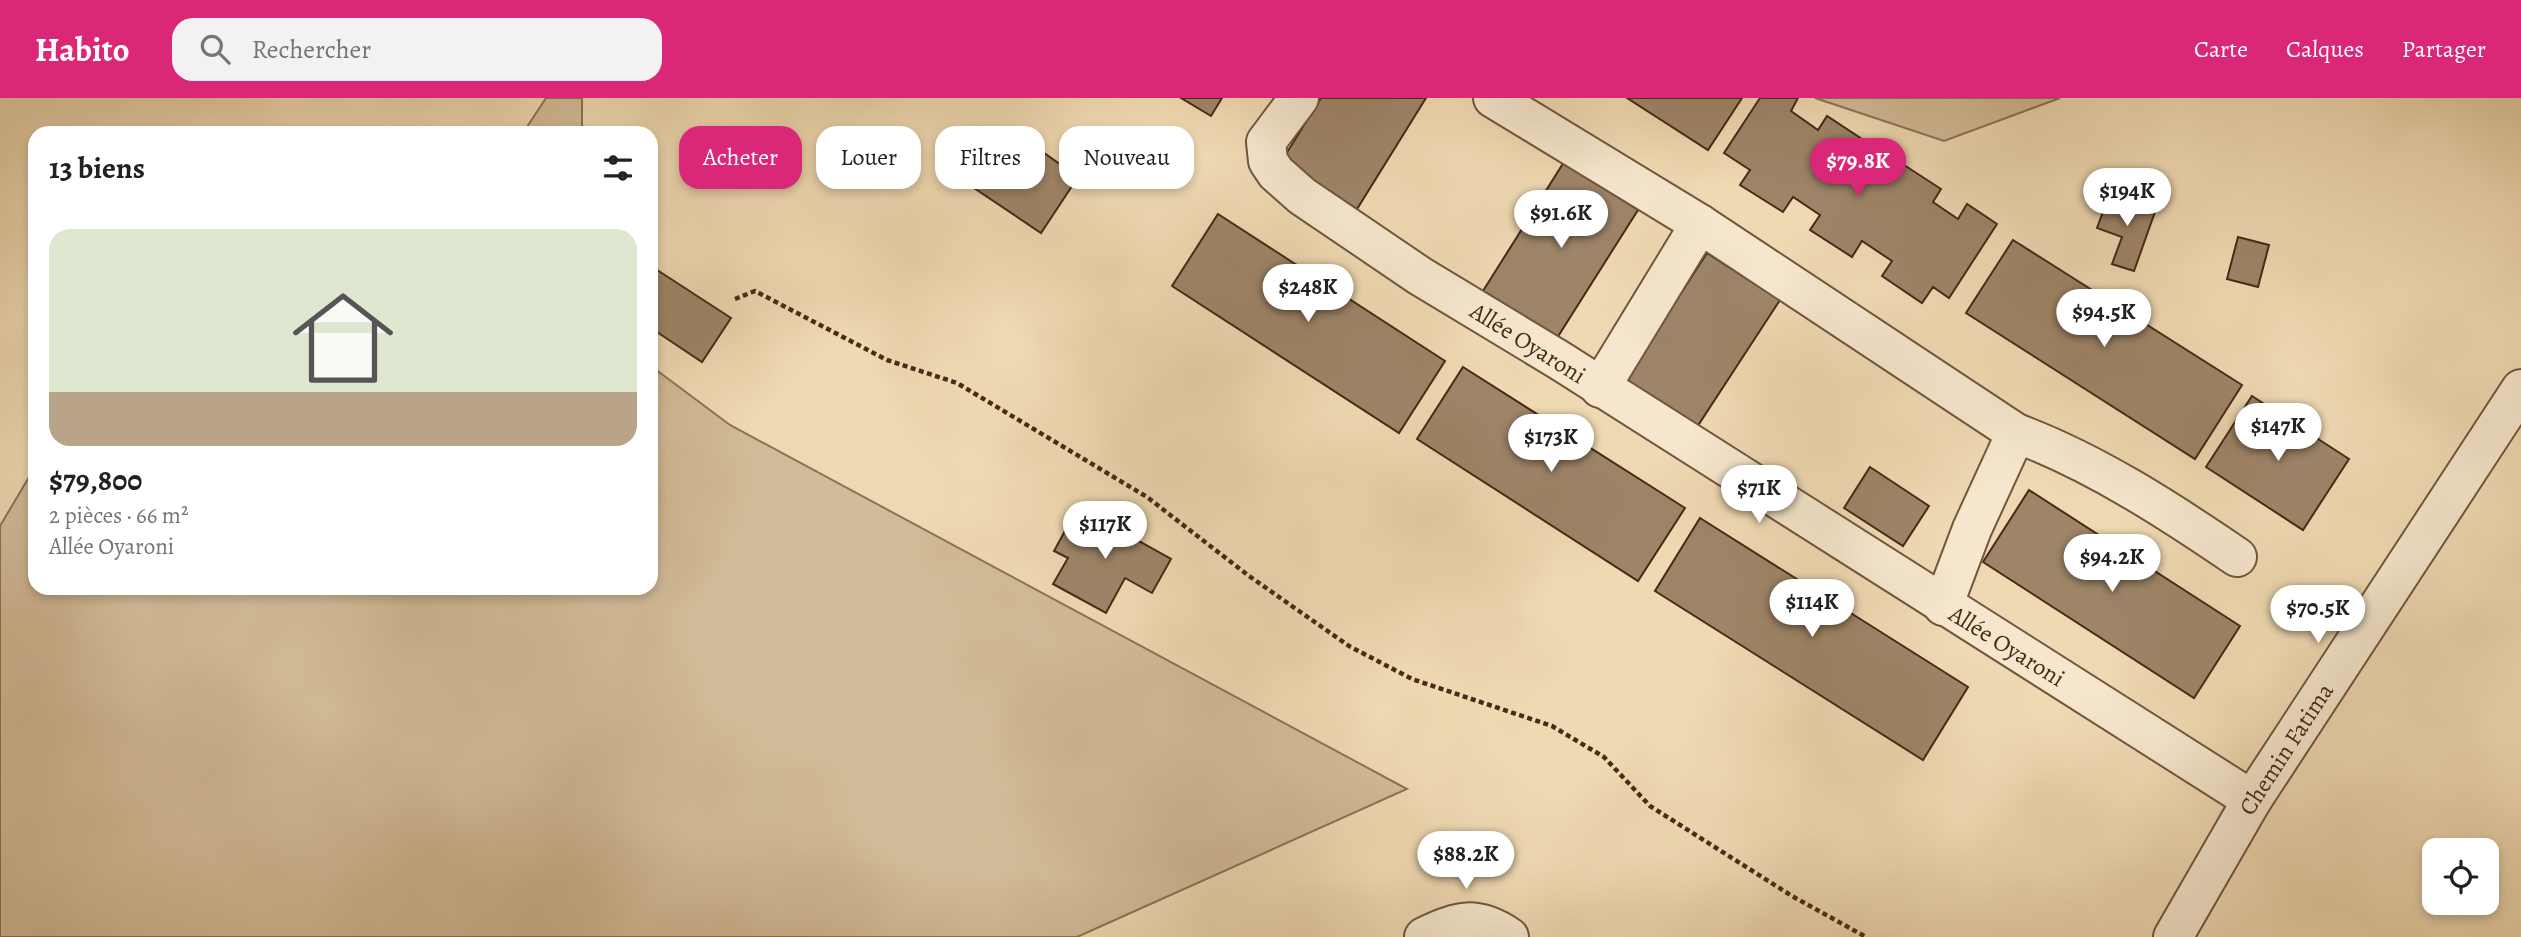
<!DOCTYPE html>
<html lang="fr">
<head>
<meta charset="utf-8">
<style>
	body { margin:0; font-family:Alegreya,serif; background:#f2f2f2; color:#202124; height:100vh; display:flex; flex-direction:column; font-size:26px; white-space:nowrap }
	* { box-sizing:border-box; margin:0 }
	p { font-size:23px; color:#757577 }
	.icon { flex:none; width:38px; height:38px; fill:none; stroke:currentColor; stroke-width:2; stroke-linecap:round; stroke-linejoin:round }
	.map { position:relative; flex:1; overflow:hidden }
	.side { position:absolute; left:28px; top:28px; width:630px; height:469px; display:flex; flex-direction:column; background:#fff; border-radius:21px; box-shadow:0 4px 10px #0003 }
	.side>* { flex:none }
	.top-card { position:absolute; left:679px; top:28px; width:665px; height:63px; display:flex; gap:14px }
	.controls { position:absolute; left:2422px; top:740px; display:grid; gap:14px }
	.controls a { display:grid; place-items:center; width:77px; height:77px; border-radius:14px; background:#fff; box-shadow:0 4px 10px #0003; font-size:35px }
	.price { position:absolute; translate:-50% -60px; padding:0 16px; border-radius:24px; background:#fff; color:#222; font-size:23px; line-height:46px; filter:drop-shadow(0 2px 4px #0008) }
	.price::after { content:''; position:absolute; left:50%; top:42px; width:21px; height:16px; margin-left:-10px; background:inherit; clip-path:polygon(0 0,100% 0,50% 100%) }
	.price.selected { background:#db2777; color:#fff }
	ul { padding:0; list-style:none }
	li { display:grid; align-content:center; gap:14px; height:371px; padding:0 21px }
	li+li { border-top:2px solid #e0e0e0 }
	li span { display:grid; place-items:center; height:217px; border-radius:21px; color:#555 }
	li>.icon { margin-inline-start:auto }
	span .icon { width:126px; height:126px; fill:#fffc; stroke-width:1 }
	li b { font-size:30px }
	h2 { display:flex; justify-content:space-between; align-items:center; height:84px; padding:0 21px; font-size:30px }
	.tag { padding:0 24px; border-radius:21px; background:#fff; box-shadow:0 4px 10px #0003; font-size:24px; line-height:63px }
	.tag.selected { background:#db2777; color:#fff }
	header { display:flex; align-items:center; gap:42px; box-sizing:border-box; height:98px; padding:0 35px; background:#db2777; color:#fff }
	header strong { font-size:33px }
	nav { display:flex; gap:38px; margin-inline-start:auto; font-size:24px }
	.search { width:490px; height:63px; background:#f2f2f2; display:flex; align-items:center; gap:18px; box-sizing:border-box; padding:0 24px; border-radius:21px; color:#757577; font-size:26px }
	.map>svg:first-child { display:block }
	.green { fill:#d2bb98; stroke:#8c7258; stroke-width:2 }
	.building { fill:#9e8568; stroke:#472a18; stroke-width:2 }
	.lines { fill:none; stroke-linecap:round; stroke-linejoin:round }
	.minor-casing { stroke:#71563e; stroke-width:42 }
	.path { stroke:#472a18; stroke-width:4.5; stroke-dasharray:5 3.5; stroke-linecap:butt }
	.minor { stroke:#f5e6cd; stroke-width:38 }
	.labels { text-anchor:middle; dominant-baseline:central; stroke-width:5; stroke-linejoin:round; paint-order:stroke }
	.street-label { font-size:24px; fill:#472a18; stroke:#f5e6cd }
</style>
</head>
<body>
<header>
<strong>Habito</strong>
<div class="search"><svg class="icon" aria-label="search" viewBox="0 0 24 24"><circle cx="10" cy="10" r="6"/><path d="M15 15l6 6"/></svg>Rechercher</div>
<nav><a>Carte</a><a>Calques</a><a>Partager</a></nav>
</header>
<div class="map">
<svg width="2521" height="839" viewBox="0 0 2521 839">
	<rect width="100%" height="100%" fill="#efd9b2"/>
	<filter id="stains"><feTurbulence type="fractalNoise" baseFrequency=".00286" numOctaves="4"/><feColorMatrix values="0 0 0 0 .2 0 0 0 0 .09 0 0 0 0 .02 0 0 0 .5 -.17"/></filter>
	<radialGradient id="worn" r=".72"><stop offset=".6" stop-color="#630" stop-opacity="0"/><stop offset="1" stop-color="#630" stop-opacity=".3"/></radialGradient>
	<g class="green">
		<polygon points="546,0 582,0 582,35 523,35"/>
		<polygon points="1815,0 2060,0 1944,43"/>
		<polygon points="651,268 730,327 1407,691 1077,839 0,839 0,428 35,369 35,490 651,490"/>
	</g>
	<g class="building">
		<polygon points="1181,0 1222,0 1211,18"/>
		<polygon points="1321,0 1426,0 1357,111 1281,64"/>
		<polygon points="1627,0 1742,0 1708,52"/>
		<polygon points="1760,0 1798,0 1791,13 1818,32 1827,18 1868,45 1859,57 1889,76 1898,63 1941,91 1933,104 1958,121 1967,106 1997,126 1949,200 1933,189 1922,205 1882,178 1892,163 1862,143 1852,159 1810,132 1820,117 1793,99 1783,114 1740,87 1750,72 1724,55"/>
		<polygon points="980,29 995,39 967,85 951,74"/>
		<polygon points="1009,30 1078,79 1041,135 971,88"/>
		<polygon points="1564,64 1638,112 1557,240 1483,193"/>
		<polygon points="2110,95 2156,111 2134,173 2112,166 2122,139 2097,130"/>
		<polygon points="1218,116 1445,263 1399,335 1172,188"/>
		<polygon points="2238,139 2269,147 2258,189 2227,181"/>
		<polygon points="2013,142 2242,287 2195,361 1966,215"/>
		<polygon points="1707,155 1780,202 1697,329 1625,282"/>
		<polygon points="651,168 731,220 702,264 651,230"/>
		<polygon points="1463,269 1685,410 1638,483 1417,341"/>
		<polygon points="2252,298 2349,361 2303,432 2206,369"/>
		<polygon points="1870,369 1929,408 1903,448 1844,410"/>
		<polygon points="2029,392 2240,528 2194,600 1983,464"/>
		<polygon points="1078,409 1171,461 1152,495 1125,480 1106,515 1053,486 1068,460 1054,453"/>
		<polygon points="1700,420 1968,589 1923,662 1655,493"/>
	</g>
	<g class="lines">
		<defs>
			<g id="minor">
				<polyline points="1299,0 1266,44 1268,63 1276,75 1302,98 1420,178 1559,262 2252,702"/>
				<path d="M1493,0L1700,126L2016,335C2094,364 2168,412 2237,459"/>
				<polyline points="1600,290 1700,126"/>
				<polyline points="1943,508 1972,431 2016,335"/>
				<path d="M1424,839C1457,822 1477,817 1509,839"/>
				<polyline points="2173,839 2252,702 2521,291"/>
			</g>
		</defs>
		<use href="#minor" class="minor-casing"/>
		<polyline class="path" points="735,201 755,193 887,262 957,285 1147,399 1249,478 1349,548 1412,581 1552,628 1604,659 1650,708 1792,798 1866,839"/>
		<use href="#minor" class="minor"/>
	</g>
	<g class="labels">
		<g class="street-label">
			<text transform="translate(1528 245) rotate(32)">Allée Oyaroni</text>
			<text transform="translate(2007 548) rotate(32)">Allée Oyaroni</text>
			<text transform="translate(2286 651) rotate(-57)">Chemin Fatima</text>
		</g>
	</g>
	<rect width="100%" height="100%" filter="url(#stains)"/>
	<rect width="100%" height="100%" fill="url(#worn)"/>
</svg>
<div class="controls">
<a><svg class="icon" aria-label="locate" viewBox="0 0 24 24"><circle cx="12" cy="12" r="6"/><path d="M12 2v4M12 18v4M2 12h4M18 12h4"/></svg></a>
</div>
<b class="price selected" style="left:1858px;top:100px">$79.8K</b>
<b class="price" style="left:2127px;top:130px">$194K</b>
<b class="price" style="left:1561px;top:152px">$91.6K</b>
<b class="price" style="left:1308px;top:226px">$248K</b>
<b class="price" style="left:2104px;top:251px">$94.5K</b>
<b class="price" style="left:2278px;top:365px">$147K</b>
<b class="price" style="left:1551px;top:376px">$173K</b>
<b class="price" style="left:1759px;top:427px">$71K</b>
<b class="price" style="left:1105px;top:463px">$117K</b>
<b class="price" style="left:2112px;top:496px">$94.2K</b>
<b class="price" style="left:1812px;top:541px">$114K</b>
<b class="price" style="left:2318px;top:547px">$70.5K</b>
<b class="price" style="left:1466px;top:793px">$88.2K</b>
<div class="top-card">
<a class="tag selected">Acheter</a>
<a class="tag">Louer</a>
<a class="tag">Filtres</a>
<a class="tag">Nouveau</a>
</div>
<section class="side">
<h2>13 biens<svg class="icon" aria-label="filters" viewBox="0 0 24 24"><path d="M4 7h16M4 17h16"/><circle cx="9" cy="7" r="2"/><circle cx="15" cy="17" r="2"/></svg></h2>
<ul>
<li><span style="background:linear-gradient(#dfe7d0 75%,#b9a48a 0)"><svg class="icon" aria-label="home" viewBox="0 0 24 24"><path d="M3 11l9-7 9 7M6 9v11h12V9"/></svg></span><div><b>$79,800</b><p>2 pièces · 66 m²</p><p>Allée Oyaroni</p></div></li>
</ul>
</section>
</div>
</body>
</html>
